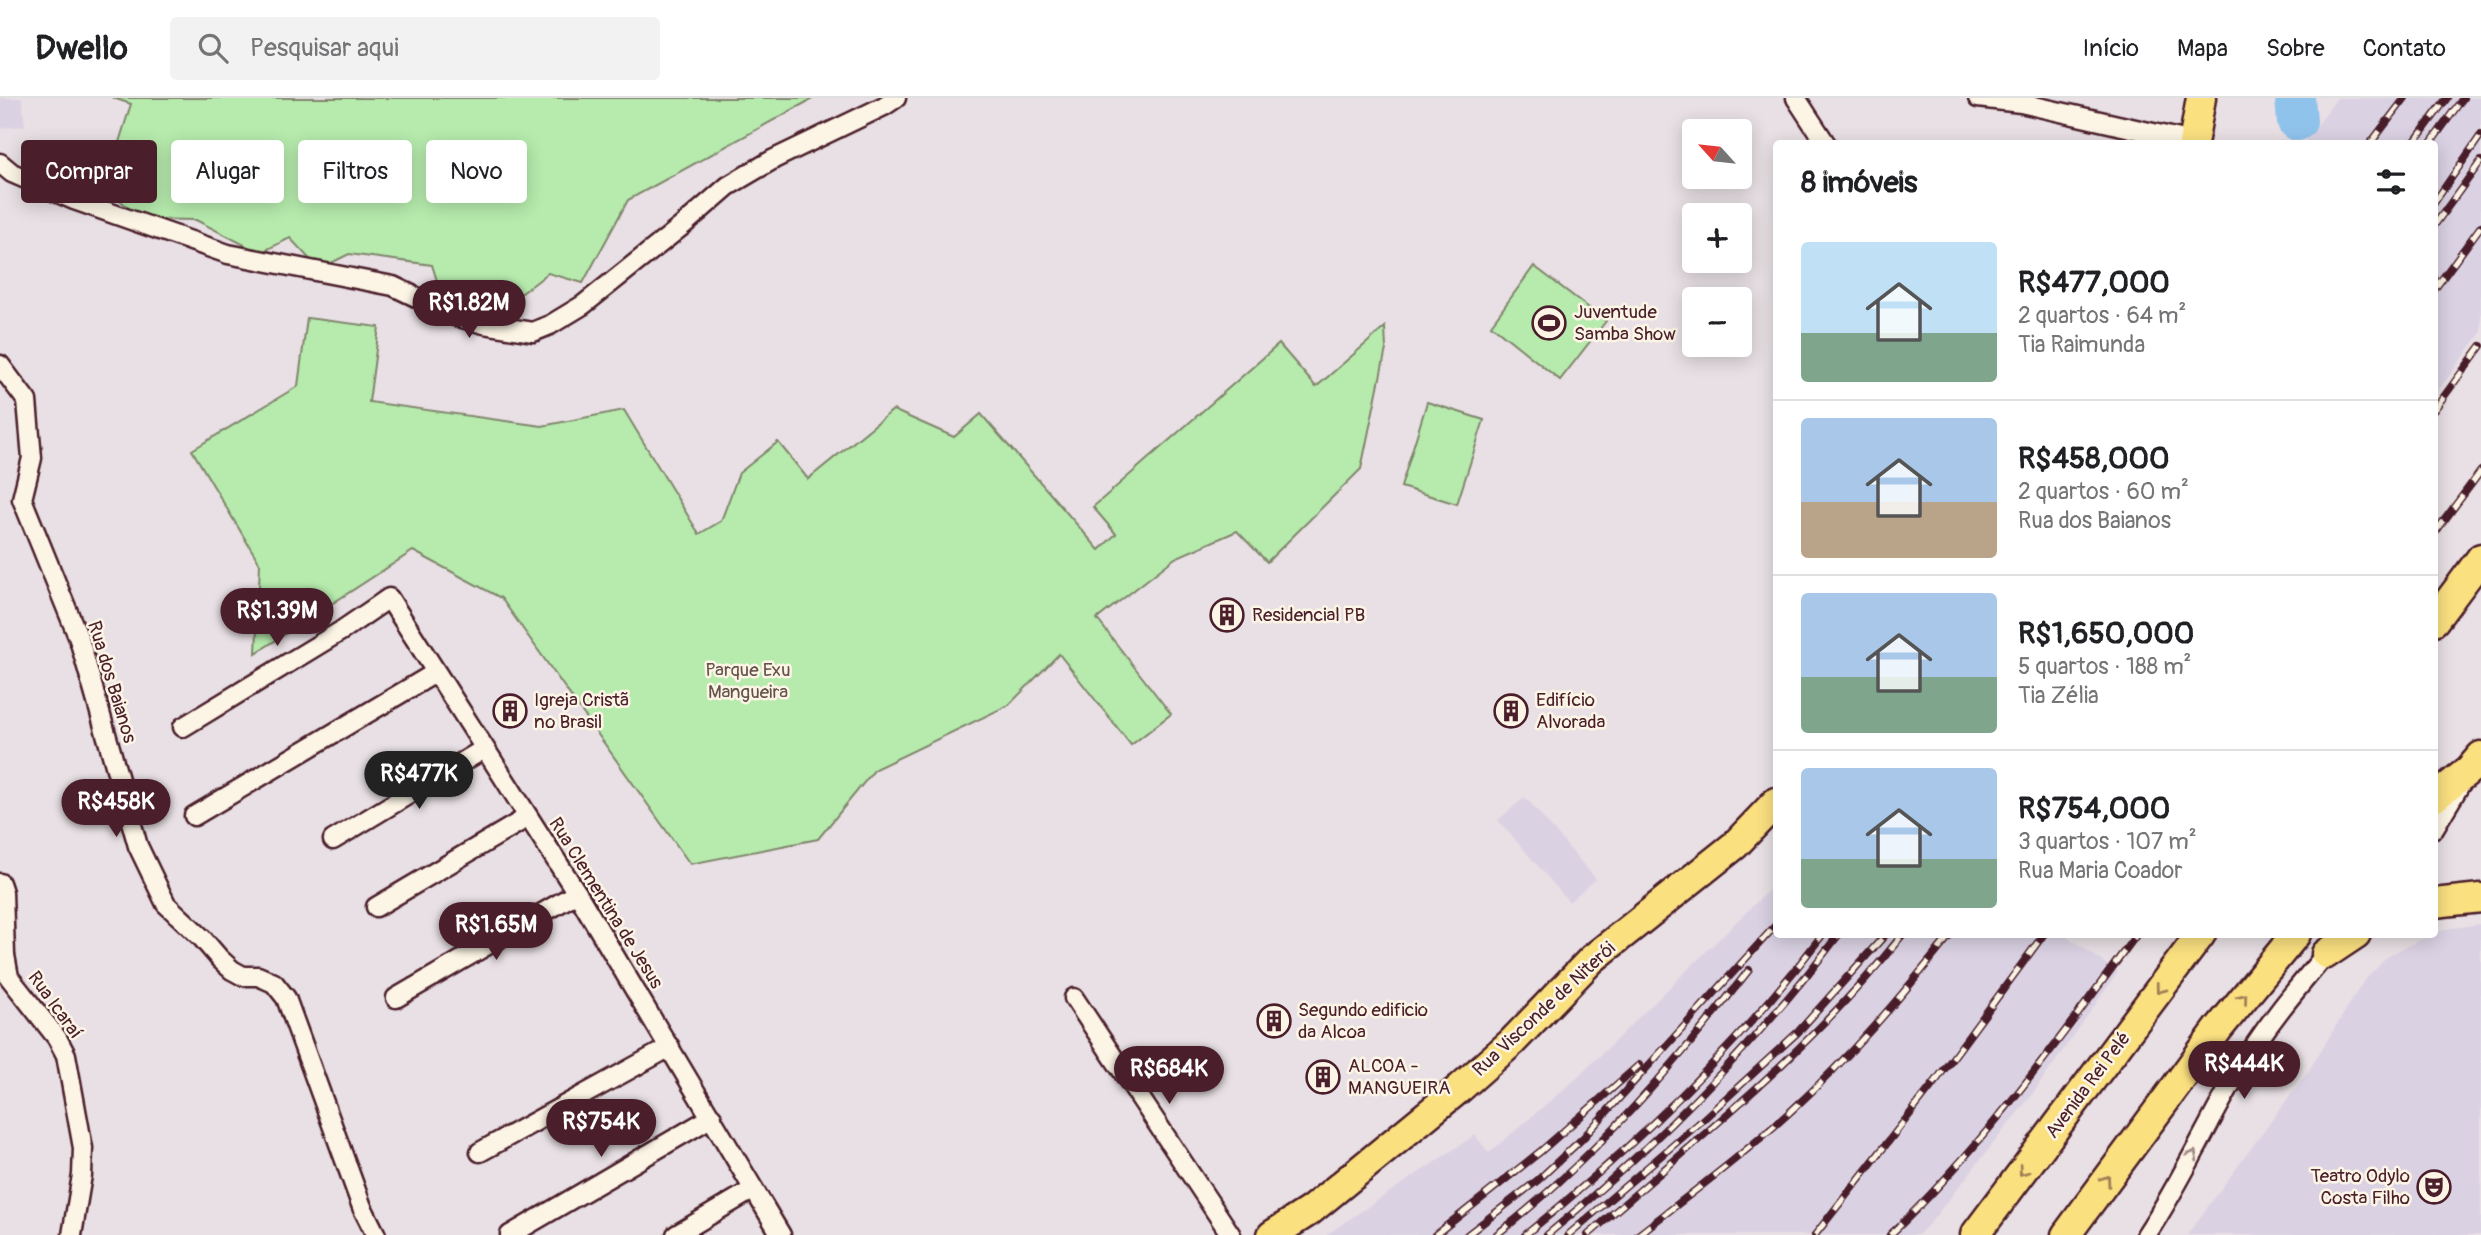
<!DOCTYPE html>
<html lang="pt">
<head>
<meta charset="utf-8">
<style>
	body { margin:0; font-family:Pangolin,sans-serif; background:#f2f2f2; color:#202124; height:100vh; display:flex; flex-direction:column; font-size:26px; white-space:nowrap }
	* { box-sizing:border-box; margin:0 }
	p { font-size:23px; color:#757577 }
	.icon { flex:none; width:38px; height:38px; fill:none; stroke:currentColor; stroke-width:2; stroke-linecap:round; stroke-linejoin:round }
	.map { position:relative; flex:1; overflow:hidden }
	.drawer { position:absolute; left:1773px; top:42px; width:665px; height:798px; display:flex; flex-direction:column; background:#fff; border-radius:7px; box-shadow:0 4px 18px #0003 }
	.drawer>* { flex:none }
	.top-card { position:absolute; left:21px; top:42px; width:665px; height:63px; display:flex; gap:14px }
	.needle { width:46px; rotate:297deg }
	.tools { position:absolute; left:1682px; top:21px; display:grid; gap:14px }
	.tools a { display:grid; place-items:center; width:70px; height:70px; border-radius:7px; background:#fff; box-shadow:0 4px 18px #0003; font-size:35px }
	.price { position:absolute; translate:-50% -60px; padding:0 16px; border-radius:24px; background:#4a1f2b; color:#fff; font-size:23px; line-height:46px; filter:drop-shadow(0 2px 4px #0008) }
	.price::after { content:''; position:absolute; left:50%; top:42px; width:21px; height:16px; margin-left:-10px; background:inherit; clip-path:polygon(0 0,100% 0,50% 100%) }
	.price.selected { background:#222; color:#fff }
	ul { padding:0; list-style:none }
	li { display:flex; align-items:center; gap:21px; height:175px; padding:0 28px }
	li+li { border-top:2px solid #e0e0e0 }
	li span { display:grid; place-items:center; flex:none; width:196px; height:140px; border-radius:7px; color:#555 }
	li>.icon { margin-inline-start:auto }
	span .icon { width:84px; height:84px; fill:#fffc; stroke-width:1 }
	li b { font-size:30px }
	h2 { display:flex; justify-content:space-between; align-items:center; height:84px; padding:0 28px; font-size:30px }
	.tag { padding:0 24px; border-radius:7px; background:#fff; box-shadow:0 4px 18px #0003; font-size:24px; line-height:63px }
	.tag.selected { background:#4a1f2b; color:#fff }
	header { display:flex; align-items:center; gap:42px; box-sizing:border-box; height:98px; padding:0 35px; background:#fff; border-bottom:2px solid #e0e0e0 }
	header strong { font-size:33px }
	nav { display:flex; gap:38px; margin-inline-start:auto; font-size:24px }
	.search { width:490px; height:63px; background:#f2f2f2; display:flex; align-items:center; gap:18px; box-sizing:border-box; padding:0 24px; border-radius:7px; color:#757577; font-size:26px }
	.map>svg:first-child { display:block }
	.built { fill:#dad2e3 }
	.green { fill:#b6ebad; stroke:#80856c; stroke-width:2 }
	.lines { fill:none; stroke-linecap:round; stroke-linejoin:round }
	.river { stroke:#90c3ec; stroke-width:40 }
	.minor-casing { stroke:#4a1f2b; stroke-width:23 }
	.primary-casing { stroke:#4a1f2b; stroke-width:33 }
	.minor { stroke:#fcf5e5; stroke-width:18 }
	.primary { stroke:#fbe080; stroke-width:28 }
	.rail-casing { stroke:#4a1f2b; stroke-width:8 }
	.rail { stroke:#fcf5e5; stroke-width:5; stroke-dasharray:16; stroke-linecap:butt }
	.oneway { stroke:#a28056 }
	.oneway2 { stroke:#a38a88 }
	.labels { text-anchor:middle; dominant-baseline:central; stroke-width:5; stroke-linejoin:round; paint-order:stroke }
	.poi-label { font-size:19px; fill:#4a1f2b; stroke:#fcf5e5; text-anchor:start }
	.park-label { font-size:19px; fill:#65524c; stroke:#fcf5e5 }
	.street-label { font-size:19px; fill:#4a1f2b; stroke:#fcf5e5 }
</style>
</head>
<body>
<header>
<strong>Dwello</strong>
<div class="search"><svg class="icon" aria-label="search" viewBox="0 0 24 24"><circle cx="10" cy="10" r="6"/><path d="M15 15l6 6"/></svg>Pesquisar aqui</div>
<nav><a>Início</a><a>Mapa</a><a>Sobre</a><a>Contato</a></nav>
</header>
<div class="map">
<svg width="2481" height="1137" viewBox="0 0 2481 1137">
	<rect width="100%" height="100%" fill="#e8e0e4"/>
	<filter id="ink" filterUnits="userSpaceOnUse"><feTurbulence type="fractalNoise" baseFrequency=".0143" numOctaves="2"/><feDisplacementMap in="SourceGraphic" scale="14" xChannelSelector="R" yChannelSelector="G"/><feConvolveMatrix kernelMatrix="1 2 1 2 8 2 1 2 1" color-interpolation-filters="sRGB"/></filter>
	<g filter="url(#ink)">
		<g class="built">
			<polygon points="0,0 22,0 25,28 0,30"/>
			<polygon points="2337,0 2481,0 2481,235 2434,298 2434,46 2304,45"/>
			<polygon points="1525,699 1596,781 1569,804 1498,722"/>
			<polygon points="1776,785 1776,836 2065,837 2118,874 2034,994 1931,1124 1918,1137 1326,1137 1475,1037 1489,1055 1578,979"/>
			<polygon points="2481,826 2481,1137 2187,1137 2309,972 2363,884 2387,859 2407,848 2446,831"/>
		</g>
		<g class="green">
			<path d="M113,0H814L628,102L583,185L548,175C512,203 504,213 457,210L439,189L432,167L349,156L319,171L290,140L260,155L196,122L141,121L105,89L131,6Z"/>
			<polygon points="1534,168 1606,223 1560,282 1491,227"/>
			<polygon points="307,220 379,229 369,304 542,328 624,312 699,436 721,423 739,375 778,344 808,381 893,312 954,339 981,316 1099,452 1116,436 1093,409 1279,246 1316,289 1385,229 1386,251 1361,371 1267,464 1237,433 1175,460 1097,521 1171,616 1131,647 1059,556 1009,607 875,671 818,741 690,766 501,500 413,453 256,555 260,466 192,352 298,288"/>
			<polygon points="1427,304 1484,322 1457,406 1401,389"/>
		</g>
		<g class="lines">
			<polyline class="river" points="2295,0 2297,23"/>
			<defs>
				<g id="minor">
					<polyline points="1796,0 1826,46"/>
					<polyline points="1978,0 2021,5 2193,44"/>
					<polyline points="0,65 12,75 74,102 228,156 393,188 458,219 484,226 533,234 550,227 583,207 682,128 728,88 774,61 884,8 896,0"/>
					<polyline points="0,267 27,303 32,360 22,401 79,541 138,748 166,806 202,840 220,861 232,872 243,878 258,878 274,885 286,900 362,1109 376,1137"/>
					<polyline points="183,629 341,533 389,500 577,795 781,1137"/>
					<polyline points="194,718 435,575"/>
					<polyline points="2434,730 2461,685"/>
					<polyline points="333,742 484,651"/>
					<polyline points="0,785 3,794 5,857 9,879 57,940 66,957 83,1050 82,1077 72,1137"/>
					<polyline points="376,809 528,719"/>
					<polyline points="396,900 577,795"/>
					<polyline points="1074,900 1231,1137"/>
					<polyline points="480,1054 670,949"/>
					<polyline points="510,1137 712,1019"/>
					<polyline points="676,1137 752,1092"/>
					<path d="M2146,1137C2181,1085 2206,1028 2238,974C2264,929 2298,889 2331,850"/>
				</g>
				<g id="primary">
					<polyline points="2193,46 2201,0"/>
					<polyline points="2434,523 2481,460"/>
					<polyline points="2434,700 2469,672 2481,658"/>
					<polyline points="2434,805 2481,800"/>
					<polyline points="2326,856 2356,836"/>
					<polyline points="1272,1137 1311,1112 1460,990 1512,944 1592,861 1735,747 1776,704"/>
					<polyline points="1975,1137 2201,836"/>
					<polyline points="2066,1137 2219,930 2296,836"/>
				</g>
			</defs>
			<use href="#minor" class="minor-casing"/>
			<use href="#primary" class="primary-casing"/>
			<use href="#minor" class="minor"/>
			<use href="#primary" class="primary"/>
			<defs>
				<g id="rail">
					<polyline points="2370,46 2405,0"/>
					<polyline points="2413,46 2447,0"/>
					<polyline points="2430,46 2463,0"/>
					<polyline points="2434,105 2481,37"/>
					<polyline points="2434,128 2481,63"/>
					<polyline points="2434,192 2481,128"/>
					<polyline points="2434,312 2481,248"/>
					<polyline points="2434,436 2481,373"/>
					<polyline points="1435,1137 1541,1053 1639,967"/>
					<polyline points="1467,1137 1538,1082 1583,1040 1776,827"/>
					<path d="M1496,1137C1593,1062 1674,968 1749,872"/>
					<path d="M1525,1137C1634,1049 1738,949 1823,836"/>
					<path d="M1547,1137C1655,1048 1754,948 1839,836"/>
					<polyline points="1568,1137 1698,1026 1798,934 1886,836"/>
					<path d="M1588,1137C1697,1042 1813,950 1903,836"/>
					<path d="M1638,1137C1689,1097 1742,1058 1791,1013C1850,959 1901,899 1951,836"/>
					<polyline points="1815,1137 1935,984 2044,836"/>
					<path d="M1890,1137C1984,1048 2060,940 2137,836"/>
				</g>
			</defs>
			<use href="#rail" class="rail-casing"/>
			<use href="#rail" class="rail"/>
		</g>
		<defs><path id="oneway-chevron" d="M-2-3.5L2.5 0L-2 3.5" fill="none" stroke-width="1.6" stroke-linecap="round" stroke-linejoin="round" transform="scale(1.75)"/></defs>
		<g class="oneway">
			<use href="#oneway-chevron" transform="translate(2160 891) rotate(127)"/>
			<use href="#oneway-chevron" transform="translate(2243 900) rotate(-51)"/>
			<use href="#oneway-chevron" transform="translate(2023 1073) rotate(127)"/>
			<use href="#oneway-chevron" transform="translate(2106 1082) rotate(-54)"/>
		</g>
		<use class="oneway2" href="#oneway-chevron" transform="translate(2193 1057) rotate(-62)"/>
	</g>
	<defs>
		<symbol id="stadium-ring" viewBox="-11 -11 22 22"><circle r="9.5" fill="#fcf5e5" stroke="#4a1f2b" stroke-width="1.5"/><path d="M0-5a6.5 5 0 1 0 0 10a6.5 5 0 1 0 0-10ZM-3.5-1.8h7v3.6h-7Z" fill="#4a1f2b"/></symbol>
		<symbol id="building-ring" viewBox="-11 -11 22 22"><circle r="9.5" fill="#fcf5e5" stroke="#4a1f2b" stroke-width="1.5"/><path d="M-4-6H4V6H1V3H-1V6H-4ZM-2.5-4.3h1.7v1.8h-1.7ZM.8-4.3h1.7v1.8H.8ZM-2.5-1h1.7V.8h-1.7ZM.8-1h1.7V.8H.8Z" fill="#4a1f2b"/></symbol>
		<symbol id="theatre-ring" viewBox="-11 -11 22 22"><circle r="9.5" fill="#fcf5e5" stroke="#4a1f2b" stroke-width="1.5"/><path d="M-5-5.5Q0-4 5-5.5V0Q5 5 0 6Q-5 5-5 0ZM-3.3-2.5H-1v1.5H-3.3ZM1-2.5H3.3v1.5H1ZM-2.8 1Q0 5.5 2.8 1Z" fill="#4a1f2b"/></symbol>
	</defs>
	<g fill-rule="evenodd">
		<use href="#stadium-ring" x="1530" y="206" width="38" height="38"/>
		<use href="#building-ring" x="1208" y="498" width="38" height="38"/>
		<use href="#building-ring" x="491" y="594" width="38" height="38"/>
		<use href="#building-ring" x="1492" y="594" width="38" height="38"/>
		<use href="#building-ring" x="1255" y="904" width="38" height="38"/>
		<use href="#building-ring" x="1304" y="960" width="38" height="38"/>
		<use href="#theatre-ring" x="2415" y="1070" width="38" height="38"/>
	</g>
	<g class="labels">
		<g class="poi-label">
			<text x="1574" y="214">Juventude<tspan x="1574" dy="22">Samba Show</tspan></text>
			<text x="1252" y="517">Residencial PB</text>
			<text x="534" y="602">Igreja Cristã<tspan x="534" dy="22">no Brasil</tspan></text>
			<text x="1536" y="602">Edifício<tspan x="1536" dy="22">Alvorada</tspan></text>
			<text x="1298" y="912">Segundo edificio<tspan x="1298" dy="22">da Alcoa</tspan></text>
			<text x="1348" y="968">ALCOA -<tspan x="1348" dy="22">MANGUEIRA</tspan></text>
			<text x="2410" y="1078" text-anchor="end">Teatro Odylo<tspan x="2410" dy="22">Costa Filho</tspan></text>
		</g>
		<g class="park-label">
			<text x="748" y="572">Parque Exu<tspan x="748" dy="22">Mangueira</tspan></text>
		</g>
		<g class="street-label">
			<text transform="translate(112 584) rotate(73)">Rua dos Baianos</text>
			<text transform="translate(606 805) rotate(58)">Rua Clementina de Jesus</text>
			<text transform="translate(55 907) rotate(54)">Rua Icaraí</text>
			<text transform="translate(1544 911) rotate(-43)">Rua Visconde de Niterói</text>
			<text transform="translate(2088 987) rotate(-53)">Avenida Rei Pelé</text>
		</g>
	</g>
</svg>
<div class="tools">
<a><svg class="needle" viewBox="-14 -14 28 28"><path d="M0-13l5 13h-10z" fill="#e53935"/><path d="M0 13l5-13h-10z" fill="#757577"/></svg></a>
<a>+</a>
<a>−</a>
</div>
<b class="price" style="left:469px;top:242px">R$1.82M</b>
<b class="price" style="left:277px;top:550px">R$1.39M</b>
<b class="price selected" style="left:419px;top:713px">R$477K</b>
<b class="price" style="left:116px;top:741px">R$458K</b>
<b class="price" style="left:496px;top:864px">R$1.65M</b>
<b class="price" style="left:2244px;top:1003px">R$444K</b>
<b class="price" style="left:1169px;top:1008px">R$684K</b>
<b class="price" style="left:601px;top:1061px">R$754K</b>
<div class="top-card">
<a class="tag selected">Comprar</a>
<a class="tag">Alugar</a>
<a class="tag">Filtros</a>
<a class="tag">Novo</a>
</div>
<section class="drawer">
<h2>8 imóveis<svg class="icon" aria-label="filters" viewBox="0 0 24 24"><path d="M4 7h16M4 17h16"/><circle cx="9" cy="7" r="2"/><circle cx="15" cy="17" r="2"/></svg></h2>
<ul>
<li><span style="background:linear-gradient(#bfe0f5 65%,#7fa58c 0)"><svg class="icon" aria-label="home" viewBox="0 0 24 24"><path d="M3 11l9-7 9 7M6 9v11h12V9"/></svg></span><div><b>R$477,000</b><p>2 quartos · 64 m²</p><p>Tia Raimunda</p></div></li>
<li><span style="background:linear-gradient(#a9c7e8 60%,#b9a48a 0)"><svg class="icon" aria-label="home" viewBox="0 0 24 24"><path d="M3 11l9-7 9 7M6 9v11h12V9"/></svg></span><div><b>R$458,000</b><p>2 quartos · 60 m²</p><p>Rua dos Baianos</p></div></li>
<li><span style="background:linear-gradient(#a9c7e8 60%,#7fa58c 0)"><svg class="icon" aria-label="home" viewBox="0 0 24 24"><path d="M3 11l9-7 9 7M6 9v11h12V9"/></svg></span><div><b>R$1,650,000</b><p>5 quartos · 188 m²</p><p>Tia Zélia</p></div></li>
<li><span style="background:linear-gradient(#a9c7e8 65%,#7fa58c 0)"><svg class="icon" aria-label="home" viewBox="0 0 24 24"><path d="M3 11l9-7 9 7M6 9v11h12V9"/></svg></span><div><b>R$754,000</b><p>3 quartos · 107 m²</p><p>Rua Maria Coador</p></div></li>
</ul>
</section>
</div>
</body>
</html>
